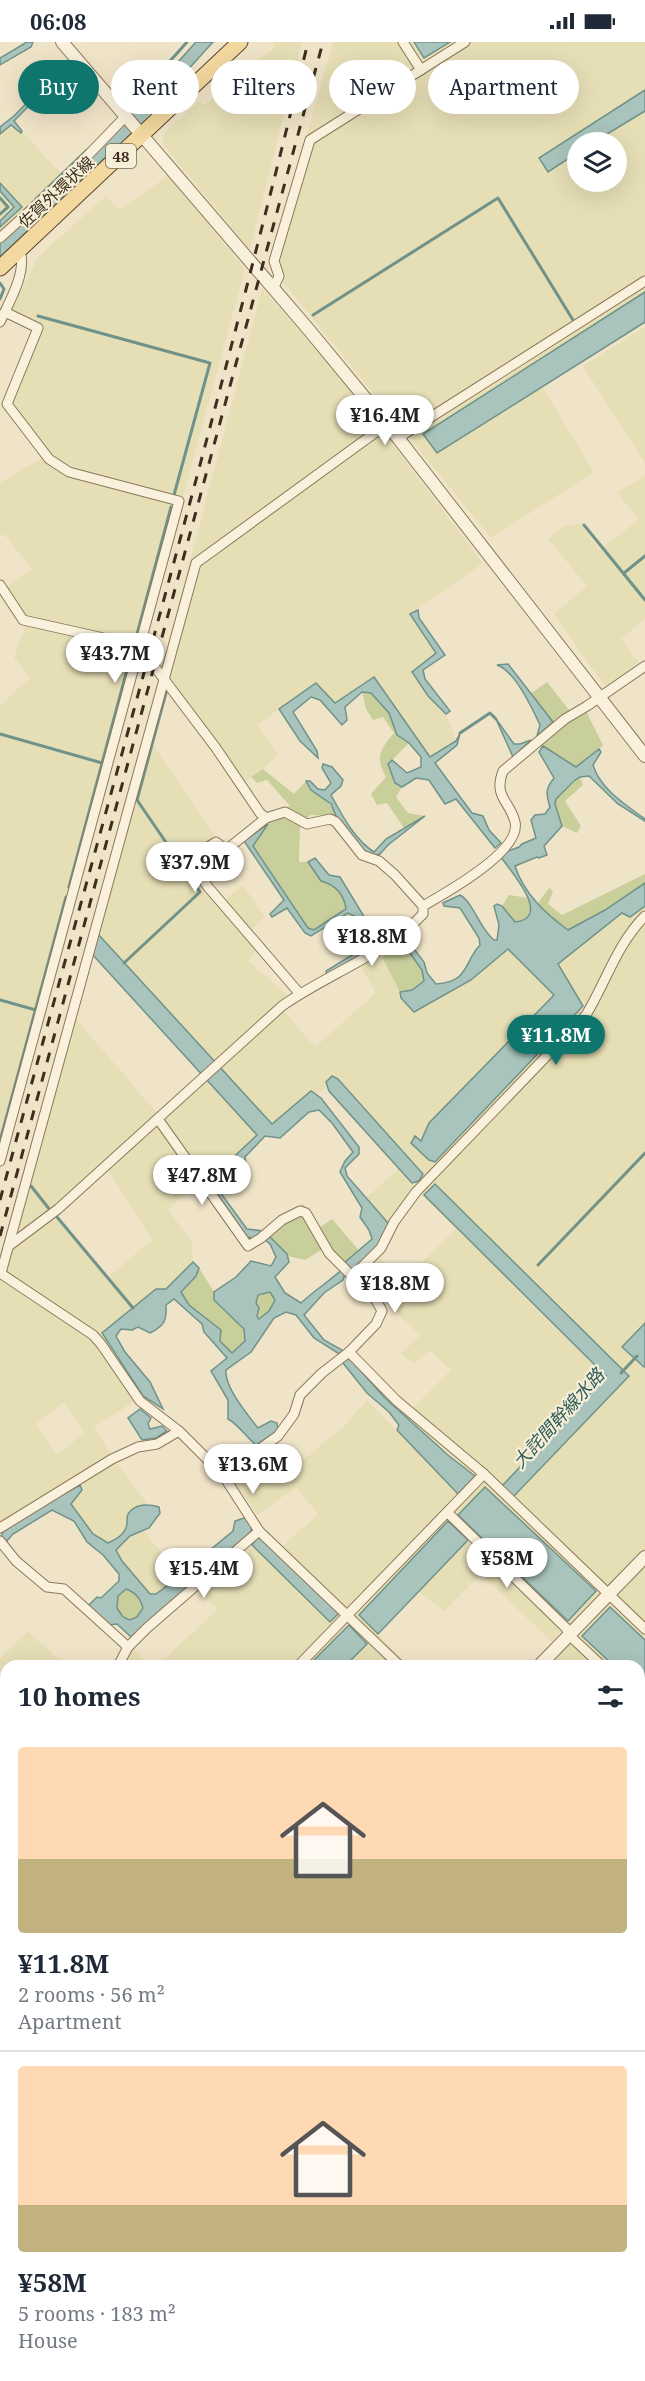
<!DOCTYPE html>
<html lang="en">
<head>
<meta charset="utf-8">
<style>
	body { margin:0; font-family:"Noto Serif","Noto Sans JP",serif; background:#f2f2f3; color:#1f2937; height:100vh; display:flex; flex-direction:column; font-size:22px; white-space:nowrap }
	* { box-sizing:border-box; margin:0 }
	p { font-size:20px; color:#747a83 }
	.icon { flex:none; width:33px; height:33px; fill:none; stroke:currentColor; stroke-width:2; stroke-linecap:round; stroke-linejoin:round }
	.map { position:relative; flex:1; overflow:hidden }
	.drawer { position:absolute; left:0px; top:1618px; width:645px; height:722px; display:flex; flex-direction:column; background:#fff; border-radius:18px 18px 0 0; box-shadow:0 6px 24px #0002 }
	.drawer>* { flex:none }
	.top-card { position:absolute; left:18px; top:18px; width:609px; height:54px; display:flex; gap:12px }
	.buttons { position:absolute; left:567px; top:90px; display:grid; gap:12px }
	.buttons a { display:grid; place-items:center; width:60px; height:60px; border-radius:50%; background:#fff; box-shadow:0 6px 24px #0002; font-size:30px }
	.price { position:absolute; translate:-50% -51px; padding:0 14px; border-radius:21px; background:#fff; color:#222; font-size:20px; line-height:39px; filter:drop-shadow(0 2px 3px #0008) }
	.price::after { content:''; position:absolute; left:50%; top:36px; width:18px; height:14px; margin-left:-9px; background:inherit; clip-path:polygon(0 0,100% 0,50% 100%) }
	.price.current { background:#0f766e; color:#fff }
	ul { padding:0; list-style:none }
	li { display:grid; align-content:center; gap:12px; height:318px; padding:0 18px }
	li+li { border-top:2px solid #e0e1e3 }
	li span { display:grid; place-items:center; height:186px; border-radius:6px; color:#555 }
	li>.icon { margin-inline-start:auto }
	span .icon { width:108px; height:108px; fill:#fffc; stroke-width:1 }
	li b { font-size:26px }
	h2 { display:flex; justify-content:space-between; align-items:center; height:72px; padding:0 18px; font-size:26px }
	.tag { padding:0 21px; border-radius:27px; background:#fff; box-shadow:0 6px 24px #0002; font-size:21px; line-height:54px }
	.tag.current { background:#0f766e; color:#fff }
	.status { display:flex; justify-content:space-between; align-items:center; height:42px; padding:0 30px; background:#fff; direction:ltr }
	.status svg { height:16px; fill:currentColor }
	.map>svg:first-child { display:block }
	.farmland { fill:#e6deb5; fill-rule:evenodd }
	.green { fill:#c9cf9b }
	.water { fill:#a9c4bc; stroke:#6f938a; stroke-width:1.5; fill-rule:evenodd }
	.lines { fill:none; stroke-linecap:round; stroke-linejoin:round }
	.stream { stroke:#6f938a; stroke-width:3 }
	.river { stroke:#a9c4bc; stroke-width:16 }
	.minor-casing { stroke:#8d765c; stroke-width:11 }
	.tertiary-casing { stroke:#8d765c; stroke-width:14 }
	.primary-casing { stroke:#5b4430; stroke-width:17 }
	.minor { stroke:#faf1dc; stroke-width:9 }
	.tertiary { stroke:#faf1dc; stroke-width:12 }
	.primary { stroke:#f3d9a0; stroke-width:15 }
	.rail { stroke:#3d2e20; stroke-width:3; stroke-dasharray:10 10; stroke-linecap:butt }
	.labels { text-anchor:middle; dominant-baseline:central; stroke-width:4.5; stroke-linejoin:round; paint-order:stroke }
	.shield { fill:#f7eed8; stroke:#756857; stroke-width:1.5 }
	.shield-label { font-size:15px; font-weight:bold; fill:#3d2e20 }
	.street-label { font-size:16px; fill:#3d2e20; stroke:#f7eed8 }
	.water-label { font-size:18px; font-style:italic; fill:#2f5d5a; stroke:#f7eed8 }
</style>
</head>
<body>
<div class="status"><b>06:08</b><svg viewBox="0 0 49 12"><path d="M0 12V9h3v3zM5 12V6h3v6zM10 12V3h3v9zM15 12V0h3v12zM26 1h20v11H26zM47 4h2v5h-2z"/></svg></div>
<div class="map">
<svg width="645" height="2339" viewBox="0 0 645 2339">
	<rect width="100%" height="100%" fill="#f0e4c8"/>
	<g class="farmland">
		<polygon points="274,0 302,0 250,208 163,103 164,91 200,59 204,63 274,6"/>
		<path d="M333,0H645V250L529,324L594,430L491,496L270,224ZM578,100H616V140H578Z"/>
		<polygon points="12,80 66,136 0,196 0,91"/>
		<polygon points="168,134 245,227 0,1128 0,663 30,636 14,615 25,586 1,549 32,527 4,492 0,494 0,441 44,415 7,368 42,285 10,269 39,214 106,154 119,168"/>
		<polygon points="262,247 342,336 483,521 410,572 436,611 412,631 428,654 446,672 456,699 430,716 374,635 335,661 316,641 257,683 278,712 263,727 239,744 159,636"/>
		<polygon points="645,285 645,421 583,324"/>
		<polygon points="645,434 645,577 621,597 639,621 606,646 554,572 587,544 548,497 563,485 580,481 599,508 639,478 617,450"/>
		<path d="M145,691L217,797L185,817L220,862L243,843L265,875L250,889L260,903L248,919L287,953L278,962L315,1005L376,951L359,922L382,915L400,950L457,942L517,892L569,888L605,868L645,841V2143L639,2141V1624H547L577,1594L568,1579L552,1600L481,1532L444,1569L418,1549L378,1592L409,1624H158L217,1567L196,1542L255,1490L277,1510L318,1472L296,1445L257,1473L229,1432L278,1400L298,1422L344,1384L367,1358L457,1452L475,1434L405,1374L451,1328L430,1308L414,1322L401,1311L420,1294L394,1268L409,1254L392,1239L365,1262L346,1246L378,1214L404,1238L456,1187L413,1145L389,1182L366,1156L398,1128L325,1046L265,1090L213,1140L198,1141L168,1167L192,1201L193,1220L166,1247H156L103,1291L143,1354L94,1385L115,1419L152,1468L141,1486L184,1537L157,1564L59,1460L0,1495V1230L70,976L76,977L157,1071L201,1031L92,912ZM104,1121L152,1198L108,1235L50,1168ZM64,1360L84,1391L57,1413L36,1382Z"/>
		<polygon points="28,1589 66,1624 6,1624 6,2203 0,2199 0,1616"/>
		<polygon points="134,1607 151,1624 122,1624"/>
		<polygon points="645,2263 645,2326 639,2324 639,2272"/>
		<polygon points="0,2284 6,2289 6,2334 142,2334 138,2339 0,2339"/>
		<polygon points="172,2334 315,2334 320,2339 178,2339"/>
		<polygon points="329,2334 383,2335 427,2334 423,2339 341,2339"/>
	</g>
	<g class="green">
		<polygon points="547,640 570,669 583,663 603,703 585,725 565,733 536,698 546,679 530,652"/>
		<path d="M362,650L371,651L389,671L397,693L409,701L388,722L395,741L402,745L396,755L408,771L425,774L404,786L387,761L377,763L371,752L386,735C375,716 380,707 394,691L383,675L373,678L366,667Z"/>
		<path d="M263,727L294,752L306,739C315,755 328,753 336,774L310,773L300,786L299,820H308L321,839C336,843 344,852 346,867L314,888L308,886L243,791L259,776L290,764L267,738L257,741L251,735Z"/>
		<polygon points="580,735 583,743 565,759 581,784 577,791 562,784 555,761 556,757"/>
		<polygon points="645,832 645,841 605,868 569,888 543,869 538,861 549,846 553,849 548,862 562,873"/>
		<path d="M509,853L529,856L532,867C529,876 524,879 515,880L502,864Z"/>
		<polygon points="402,900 422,928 424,939 412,948 400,950 382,915"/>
		<polygon points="303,1162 319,1186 332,1177 363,1213 342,1232 323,1207 305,1218 283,1213 263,1189"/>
		<polygon points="199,1226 214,1250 214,1258 244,1287 245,1299 232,1311 220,1299 220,1288 189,1263 181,1250 196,1234"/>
		<polygon points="270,1249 275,1258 269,1270 259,1277 256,1261 258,1253"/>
		<path d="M126,1547C136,1550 140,1556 143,1566L137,1575L130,1578L123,1575L117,1566L118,1554Z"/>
	</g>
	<g class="water">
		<polygon points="27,0 33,0 31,5 0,23 0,16"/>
		<polygon points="196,0 213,0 144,76 138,74 134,69"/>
		<polygon points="414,0 450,0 424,16"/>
		<polygon points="69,17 72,20 14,79 22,89 21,91 11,83 0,92 0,85 14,74"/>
		<polygon points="645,48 645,69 594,100 578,100 577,111 548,130 539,116"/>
		<polygon points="120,85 124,89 125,97 0,215 0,200"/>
		<polygon points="0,141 22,165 0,185 0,179 14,165 0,149"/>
		<polygon points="645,250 645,280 437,411 423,392"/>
		<polygon points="418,568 419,576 445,613 423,628 425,637 450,669 446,672 428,654 412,630 436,611 410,572"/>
		<path d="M508,622L553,680L537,694L540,683C532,666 515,629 497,623Z"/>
		<polygon points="374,635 430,715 456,699 460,691 457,703 435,721 472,771 483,774 489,788 501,801 495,806 456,757 445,762 429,738 416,736 402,745 395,741 388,722 392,718 407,731 421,725 421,715 409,701 397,693 389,671 371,651 362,650 345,665 347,678 342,683 320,658 311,655 293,670 317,709 318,716 300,699 279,667 316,641 335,661"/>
		<polygon points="496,677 514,702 520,702 531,698 513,715"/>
		<path d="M543,704L576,725L599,707L601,710L593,723C600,747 626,763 645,777V779L618,762L589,734L580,735L574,739L556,757L555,762L562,784L544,804L547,813L539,816L537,815L515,824C524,852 546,872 568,888L605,868L645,841V864L630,875L622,871L558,922L583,964L435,1120L429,1118L411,1101L415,1094L421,1099L429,1081L554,953L508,907L471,938L414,970L401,956L400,950L412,948L424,939L422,928L402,900L403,896L405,895L424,920L427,931L436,942C470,940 464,919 480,903L479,896L460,866L444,864L443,861L460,853C473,860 480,887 494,898H497L499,883L494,864L497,862L502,864L515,880C553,876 511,830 501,815L505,810L519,805L522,802L536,796L531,778L535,773L545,772L550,765C546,752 545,747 554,736L539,710Z"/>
		<path d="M323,722L332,725L343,738L341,744L331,753C342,773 354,797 374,810L386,797L425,774L388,803L380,812L371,814L362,808L336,774L331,762L311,748L306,739H310L318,747L325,748L331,741L322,726Z"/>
		<path d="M268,782L253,804L308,886L314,888L346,867C344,852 336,843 321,839L308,820L315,816L329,833L340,835L377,896H384L414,877L399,891L327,933L326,929L370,902L371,895L356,875L348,871L311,894L305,891L287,866L272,875L270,872L284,858L244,799Z"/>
		<path d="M98,892L272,1082L311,1049L321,1056L359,1105V1112L345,1126L347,1134L389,1182L377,1206L356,1226L345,1232L343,1238L324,1251L304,1273L324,1298L342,1308L385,1356L449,1414L475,1434L458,1452L397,1388L399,1383L389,1370L367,1351L343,1321L338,1311L314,1296L296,1273L286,1270L274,1276L251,1310L226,1328C224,1345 248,1373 258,1386L271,1379L277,1381L278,1388L256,1403C246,1395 239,1383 228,1377V1358L211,1329L227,1316L204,1290L202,1282L174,1257L166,1263C167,1279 164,1284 150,1291L138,1285L132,1288L121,1287L116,1294L125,1310L150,1340L163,1367L143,1354L102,1291L156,1247H166L193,1220L199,1226L196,1234L181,1250L189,1263L221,1288L220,1299L232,1311L245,1299L244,1287L214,1258V1250L236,1235L251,1219L271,1224L276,1215L270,1202L259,1193L253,1196L247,1195L208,1139L257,1093L92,912ZM319,1068L332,1081L353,1110L345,1119L340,1130L362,1166L360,1175L369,1188L372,1197L344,1221L345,1225C331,1238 315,1248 301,1261L285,1251L275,1235L289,1220L287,1212L271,1196L263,1189L247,1187L217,1146L222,1134H231L246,1122L245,1115L265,1094L280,1096L309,1070ZM270,1250L275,1258L269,1269L259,1277L257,1274L259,1266L256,1261L258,1253Z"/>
		<polygon points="332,1034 338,1037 423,1132 419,1139 412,1141 329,1049 326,1040"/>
		<polygon points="435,1142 629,1334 513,1455 502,1444 606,1334 424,1153"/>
		<polygon points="645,1281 645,1324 644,1325 622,1305"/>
		<polygon points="140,1367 151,1376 148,1382 150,1387 162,1384 167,1389 156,1396 142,1398 128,1376"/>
		<path d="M80,1443L82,1448L71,1462L93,1492L108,1501C115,1498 123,1494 126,1486C128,1481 126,1476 128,1472C135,1461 149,1462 159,1465L160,1471L149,1486L130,1494L116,1508L122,1519L150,1552H156L172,1540L171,1528L182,1531L233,1489L235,1479L247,1475L252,1485L250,1492L131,1595L117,1582L108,1583L88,1564L97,1555L101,1556L119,1539V1532L103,1513L87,1500L74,1479L52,1468L13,1492L5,1501L1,1496L3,1489L50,1459ZM126,1547C136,1551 140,1556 143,1566L137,1575L130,1578L123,1575L117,1566L118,1554Z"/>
		<polygon points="485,1445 596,1549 568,1579 458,1473"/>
		<polygon points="448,1479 468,1498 378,1592 359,1573"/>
		<polygon points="257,1496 262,1496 339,1571 330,1580 252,1503"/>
		<polygon points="610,1565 645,1598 645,1655 639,1649 639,1624 614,1624 582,1594"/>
		<polygon points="349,1583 367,1602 345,1624 308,1624"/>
		<polygon points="3,1747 6,1750 6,1801 0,1795 0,1750"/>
		<polygon points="6,1888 6,1928 0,1934 0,1894"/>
		<polygon points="645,2196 645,2253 639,2261 639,2204"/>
	</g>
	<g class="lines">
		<g class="stream">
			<polyline points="138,55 187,0"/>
			<polyline points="0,156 8,165 0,172"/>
			<polyline points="36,157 87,108"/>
			<polyline points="0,241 4,247 0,257"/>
			<polyline points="313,273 498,156 573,278"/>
			<polyline points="38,274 210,321 174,453"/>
			<polyline points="584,483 645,558"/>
			<polyline points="624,531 645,514"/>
			<polyline points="136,596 171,465"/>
			<polyline points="460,691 490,671 496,677"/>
			<polyline points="0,692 102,721"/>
			<polyline points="69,845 132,609"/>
			<polyline points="124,921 200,850 137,758 167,647"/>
			<polyline points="0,958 36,968"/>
			<polyline points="0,1099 66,855"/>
			<polyline points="31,1144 50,1168"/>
			<polyline points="57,1175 133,1266"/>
			<polyline points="538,1223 645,1111"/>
			<polyline points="621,1331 637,1314"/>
			<polyline points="639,1747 645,1741"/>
			<polyline points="639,2090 645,2084"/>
			<polyline points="0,2150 6,2144"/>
			<polyline points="0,2185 6,2191"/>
		</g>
		<polyline class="river" points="110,105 153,57"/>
		<defs>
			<g id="minor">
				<polyline points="403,0 421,28"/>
				<polyline points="0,196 66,136 125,75"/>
				<polyline points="273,247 279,234 274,219 310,98 465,0"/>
				<path d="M0,280C9,260 27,231 20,209"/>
				<polyline points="398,396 645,239"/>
				<path d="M0,543L23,578L139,604L216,706L260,771L266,776L285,770L307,782L330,777L336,780L362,813L379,819L395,833L423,864V872C385,913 327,932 282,964L58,1167L10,1203"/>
				<polyline points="266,776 226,808 216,800 189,817 208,845 300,952"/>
				<path d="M423,864C444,852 522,809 515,780C510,759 493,755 503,729L565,677L587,664L645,624"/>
				<polyline points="158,1077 248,1204 261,1196 282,1178 300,1169 306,1171 329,1211 376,1258 382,1269 376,1282 349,1310 322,1331 300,1353 294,1372 278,1394 223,1433"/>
				<polyline points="0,1119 179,459 69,430 49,417 7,362 38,286 5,270"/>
				<polyline points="0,1231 93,1293 101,1302 140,1359 179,1389 223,1433 259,1489 400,1624"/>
				<polyline points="1,1231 196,521 387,382"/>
				<path d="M353,1234L381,1206L394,1180L416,1150L586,973C606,940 617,902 645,874"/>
				<polyline points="349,1310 397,1359 484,1432 645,1587"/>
				<polyline points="448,1471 566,1586 569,1593 602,1624"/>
				<polyline points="0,1486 112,1417 138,1405 157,1402 179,1389"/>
				<polyline points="0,1499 16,1519 47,1545 64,1547 128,1605"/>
				<polyline points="118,1624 128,1605 147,1586 259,1489"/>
				<polyline points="298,1624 484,1432"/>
				<polyline points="639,1661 645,1666"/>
				<polyline points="0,1743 6,1738"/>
				<polyline points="0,1804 6,1810"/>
				<polyline points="639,1857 645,1862"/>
				<polyline points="0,1884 6,1878"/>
				<polyline points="639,1923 645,1917"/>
				<polyline points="639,2127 645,2129"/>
				<polyline points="0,2140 6,2133"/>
				<polyline points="0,2195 6,2200"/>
				<polyline points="182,2334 189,2339"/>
				<polyline points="1,2339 6,2333"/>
				<polyline points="513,2339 516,2334"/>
			</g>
			<g id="tertiary">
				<polyline points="62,0 309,288 398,396 645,714"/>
				<polyline points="539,1624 645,1515"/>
			</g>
			<polyline id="primary" points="0,226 240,0"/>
		</defs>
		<use href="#minor" class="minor-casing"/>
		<use href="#tertiary" class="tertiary-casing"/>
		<use href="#primary" class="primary-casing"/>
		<use href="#minor" class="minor"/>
		<use href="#tertiary" class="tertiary"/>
		<use href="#primary" class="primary"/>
		<g class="rail">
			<path d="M0,1158C104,773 214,388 308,0"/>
			<polyline points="0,1194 323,0"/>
		</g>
	</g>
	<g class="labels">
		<rect class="shield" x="106" y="102" width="30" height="24" rx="4.5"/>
		<g class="shield-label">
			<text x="121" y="114">48</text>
		</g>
		<g class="street-label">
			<text transform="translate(56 150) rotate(-43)">佐賀外環状線</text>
		</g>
		<g class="water-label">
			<text transform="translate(558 1376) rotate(-48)">大詫間幹線水路</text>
		</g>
	</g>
</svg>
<div class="buttons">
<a><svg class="icon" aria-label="layers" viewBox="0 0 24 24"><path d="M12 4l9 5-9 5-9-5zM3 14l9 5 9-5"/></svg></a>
</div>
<b class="price" style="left:385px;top:404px">¥16.4M</b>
<b class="price" style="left:115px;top:642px">¥43.7M</b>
<b class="price" style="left:195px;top:851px">¥37.9M</b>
<b class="price" style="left:372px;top:925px">¥18.8M</b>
<b class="price current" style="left:556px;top:1024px">¥11.8M</b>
<b class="price" style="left:202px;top:1164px">¥47.8M</b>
<b class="price" style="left:395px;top:1272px">¥18.8M</b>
<b class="price" style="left:253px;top:1453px">¥13.6M</b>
<b class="price" style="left:507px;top:1547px">¥58M</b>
<b class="price" style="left:204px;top:1557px">¥15.4M</b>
<div class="top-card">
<a class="tag current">Buy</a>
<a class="tag">Rent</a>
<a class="tag">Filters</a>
<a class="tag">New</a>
<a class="tag">Apartment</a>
</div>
<section class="drawer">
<h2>10 homes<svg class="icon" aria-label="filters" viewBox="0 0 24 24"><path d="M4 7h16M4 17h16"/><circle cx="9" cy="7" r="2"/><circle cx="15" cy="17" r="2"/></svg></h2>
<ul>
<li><span style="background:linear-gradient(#ffd9b3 60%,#c2b280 0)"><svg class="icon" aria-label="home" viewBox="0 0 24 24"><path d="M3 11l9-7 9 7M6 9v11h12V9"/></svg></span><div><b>¥11.8M</b><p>2 rooms · 56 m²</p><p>Apartment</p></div></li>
<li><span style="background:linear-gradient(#ffd9b3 75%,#c2b280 0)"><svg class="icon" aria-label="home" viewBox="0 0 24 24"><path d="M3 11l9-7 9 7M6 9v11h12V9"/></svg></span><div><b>¥58M</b><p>5 rooms · 183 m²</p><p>House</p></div></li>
</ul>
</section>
</div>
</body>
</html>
